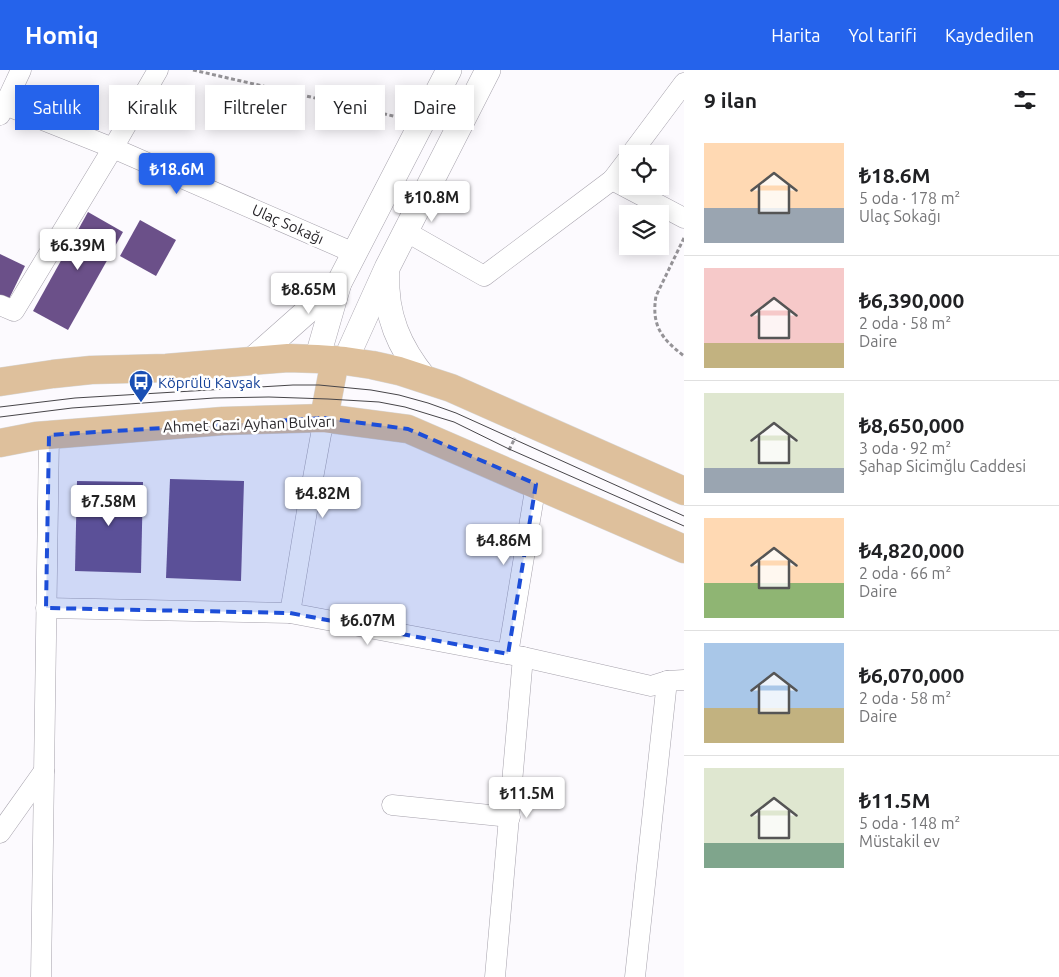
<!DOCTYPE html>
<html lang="tr">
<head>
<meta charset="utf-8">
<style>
	body { margin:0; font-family:Ubuntu,sans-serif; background:#f6f6f6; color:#202124; height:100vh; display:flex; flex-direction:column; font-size:19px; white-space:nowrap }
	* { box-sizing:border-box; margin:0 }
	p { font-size:16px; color:#757577 }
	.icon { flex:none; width:28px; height:28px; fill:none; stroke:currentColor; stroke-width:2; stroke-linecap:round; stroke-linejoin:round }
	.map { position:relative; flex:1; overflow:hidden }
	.panel { display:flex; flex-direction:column; background:#fff; width:375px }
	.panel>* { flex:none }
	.banner { position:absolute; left:15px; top:15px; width:475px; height:45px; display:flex; gap:10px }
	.buttons { position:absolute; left:619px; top:75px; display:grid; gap:10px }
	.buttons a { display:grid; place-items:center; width:50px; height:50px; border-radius:0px; background:#fff; box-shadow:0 2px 12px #0003; font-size:25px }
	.price { position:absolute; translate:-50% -42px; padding:0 11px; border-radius:5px; background:#fff; color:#222; font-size:16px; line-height:32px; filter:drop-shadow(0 1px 2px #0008) }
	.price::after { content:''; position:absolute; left:50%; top:30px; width:15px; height:11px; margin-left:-8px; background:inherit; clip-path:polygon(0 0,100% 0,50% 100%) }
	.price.selected { background:#2563eb; color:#fff }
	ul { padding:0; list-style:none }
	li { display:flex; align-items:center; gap:15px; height:125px; padding:0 20px }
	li+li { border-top:1px solid #e0e0e0 }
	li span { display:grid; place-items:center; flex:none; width:140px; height:100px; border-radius:0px; color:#555 }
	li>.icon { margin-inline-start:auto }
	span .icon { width:60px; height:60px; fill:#fffc; stroke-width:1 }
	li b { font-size:21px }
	h2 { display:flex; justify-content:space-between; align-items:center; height:60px; padding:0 20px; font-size:21px }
	.tag { padding:0 18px; border-radius:0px; background:#fff; box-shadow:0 2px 12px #0003; font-size:18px; line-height:45px }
	.tag.selected { background:#2563eb; color:#fff }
	header { display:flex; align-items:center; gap:30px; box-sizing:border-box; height:70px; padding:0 25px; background:#2563eb; color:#fff }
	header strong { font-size:24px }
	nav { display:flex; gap:28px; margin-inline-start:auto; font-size:18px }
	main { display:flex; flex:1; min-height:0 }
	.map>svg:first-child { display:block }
	.building { fill:#6b5089 }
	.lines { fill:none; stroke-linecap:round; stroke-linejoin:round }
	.minor-casing { stroke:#a6a2ac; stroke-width:21 }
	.tertiary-casing { stroke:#a6a2ac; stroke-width:26 }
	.primary-casing { stroke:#d8d8d9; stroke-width:29 }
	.path { stroke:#959397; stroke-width:3; stroke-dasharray:4 2.5; stroke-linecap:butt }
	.minor { stroke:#fff; stroke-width:20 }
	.tertiary { stroke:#fff; stroke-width:25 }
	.primary { stroke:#dec09c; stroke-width:28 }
	.tram { stroke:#474549; stroke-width:1 }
	.marked { fill:#1d4ed8; fill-opacity:0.2; stroke:#1d4ed8; stroke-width:4; stroke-dasharray:10 6; stroke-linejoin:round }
	.labels { text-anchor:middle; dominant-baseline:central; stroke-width:5; stroke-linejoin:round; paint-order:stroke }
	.street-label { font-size:15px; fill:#29272b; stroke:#fff }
	.transit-label { font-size:15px; fill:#164399; stroke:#fff; text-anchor:start }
</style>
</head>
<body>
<header>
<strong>Homiq</strong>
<nav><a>Harita</a><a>Yol tarifi</a><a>Kaydedilen</a></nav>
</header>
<main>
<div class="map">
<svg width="684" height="907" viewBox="0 0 684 907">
	<rect width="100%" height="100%" fill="#fcfafe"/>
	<g class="building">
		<polygon points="88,142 123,162 68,260 33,241"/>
		<polygon points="140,150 176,170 156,206 120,186"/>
		<polygon points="0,184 25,196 7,233 0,230"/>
		<polygon points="170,409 244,411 241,511 166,508"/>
		<polygon points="77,411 143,412 141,503 75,501"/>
	</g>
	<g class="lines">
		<defs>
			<g id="minor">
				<polyline points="0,37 5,35 113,78 354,183"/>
				<polyline points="0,45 21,0"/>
				<polyline points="631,84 684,13"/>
				<polyline points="612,110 684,148"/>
				<polyline points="405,161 484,206 612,110 628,89"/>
				<polyline points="0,235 14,241 113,78 158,0"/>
				<polyline points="46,538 290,543 523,587 651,616 667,611 684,610"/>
				<polyline points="290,543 307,441 324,348"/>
				<polyline points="508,584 536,414"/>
				<polyline points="392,735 510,747"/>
				<polyline points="0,763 44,701"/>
				<polyline points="41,907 49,365"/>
				<polyline points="495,907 523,587"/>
				<polyline points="635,907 667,611"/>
			</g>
			<g id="tertiary">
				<path d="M387,204C385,245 399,277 425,309"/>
				<polyline points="317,289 339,213 449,0"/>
				<polyline points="251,291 339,213"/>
				<polyline points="345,291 387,198 488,0"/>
			</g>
			<g id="primary">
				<polyline points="0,312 53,304 91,300 166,298 288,288 317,289 345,291 372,295 399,301 451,318 684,421"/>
				<polyline points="324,348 335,290"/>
				<polyline points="0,373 36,366 223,351 324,348 408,359 684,479"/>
			</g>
		</defs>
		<use href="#minor" class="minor-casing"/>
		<use href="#tertiary" class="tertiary-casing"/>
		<use href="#primary" class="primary-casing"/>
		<g class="path">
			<polyline points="193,0 402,48"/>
			<path d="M684,168L656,226C651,256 662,269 684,286"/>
			<polyline points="509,380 515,368"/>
		</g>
		<use href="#minor" class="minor"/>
		<use href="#tertiary" class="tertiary"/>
		<use href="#primary" class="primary"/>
		<g class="tram">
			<polyline points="0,337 75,328 293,315 319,315 371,320 399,325 428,333 456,343 684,446"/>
			<polyline points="0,347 72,338 214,328 269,327 328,329 379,332 405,337 454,352 509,379 684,456"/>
		</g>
	</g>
	<path class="marked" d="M324,348L408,359L536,414L508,584L290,543L46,538L49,365Z"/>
	<defs>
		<symbol id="bus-pin" viewBox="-11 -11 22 30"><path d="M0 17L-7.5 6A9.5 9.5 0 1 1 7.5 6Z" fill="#1a4fb4" stroke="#fff"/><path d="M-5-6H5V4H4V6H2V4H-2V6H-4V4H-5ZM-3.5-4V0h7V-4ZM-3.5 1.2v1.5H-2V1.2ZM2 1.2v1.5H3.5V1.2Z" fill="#fff"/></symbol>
	</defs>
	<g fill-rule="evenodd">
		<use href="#bus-pin" x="127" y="298" width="28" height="38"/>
	</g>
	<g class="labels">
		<g class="street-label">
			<text transform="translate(288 154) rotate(24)">Ulaç Sokağı</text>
			<text transform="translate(249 354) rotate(-2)">Ahmet Gazi Ayhan Bulvarı</text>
		</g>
		<g class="transit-label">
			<text x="158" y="312">Köprülü Kavşak</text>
		</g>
	</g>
</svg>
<div class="buttons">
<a><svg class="icon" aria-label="locate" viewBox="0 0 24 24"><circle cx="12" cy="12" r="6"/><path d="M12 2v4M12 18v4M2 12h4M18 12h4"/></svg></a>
<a><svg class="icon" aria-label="layers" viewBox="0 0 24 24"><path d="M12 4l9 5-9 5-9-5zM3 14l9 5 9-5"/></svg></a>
</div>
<b class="price selected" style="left:177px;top:125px">₺18.6M</b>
<b class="price" style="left:432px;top:153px">₺10.8M</b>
<b class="price" style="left:78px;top:201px">₺6.39M</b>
<b class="price" style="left:309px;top:245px">₺8.65M</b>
<b class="price" style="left:323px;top:449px">₺4.82M</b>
<b class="price" style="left:109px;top:457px">₺7.58M</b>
<b class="price" style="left:504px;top:496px">₺4.86M</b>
<b class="price" style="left:368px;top:576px">₺6.07M</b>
<b class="price" style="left:527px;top:749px">₺11.5M</b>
<div class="banner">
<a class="tag selected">Satılık</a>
<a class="tag">Kiralık</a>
<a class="tag">Filtreler</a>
<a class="tag">Yeni</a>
<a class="tag">Daire</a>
</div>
</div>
<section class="panel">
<h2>9 ilan<svg class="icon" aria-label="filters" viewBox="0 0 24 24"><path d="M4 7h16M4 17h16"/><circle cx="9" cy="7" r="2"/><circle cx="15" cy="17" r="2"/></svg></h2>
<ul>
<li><span style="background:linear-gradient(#ffd9b3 65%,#9aa5b1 0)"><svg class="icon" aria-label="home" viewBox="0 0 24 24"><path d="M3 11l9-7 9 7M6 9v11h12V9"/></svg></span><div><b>₺18.6M</b><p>5 oda · 178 m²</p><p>Ulaç Sokağı</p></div></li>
<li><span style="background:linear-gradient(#f6c9c9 75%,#c2b280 0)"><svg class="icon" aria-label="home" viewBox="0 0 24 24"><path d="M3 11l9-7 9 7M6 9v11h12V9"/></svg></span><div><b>₺6,390,000</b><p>2 oda · 58 m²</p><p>Daire</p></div></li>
<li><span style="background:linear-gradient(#dfe7d0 75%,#9aa5b1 0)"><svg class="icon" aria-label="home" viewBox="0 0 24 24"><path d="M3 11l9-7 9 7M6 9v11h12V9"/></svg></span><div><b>₺8,650,000</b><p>3 oda · 92 m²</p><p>Şahap Sicimğlu Caddesi</p></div></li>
<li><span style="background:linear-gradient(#ffd9b3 65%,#8fb573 0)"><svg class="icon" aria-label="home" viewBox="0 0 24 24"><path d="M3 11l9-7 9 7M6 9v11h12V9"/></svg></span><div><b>₺4,820,000</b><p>2 oda · 66 m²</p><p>Daire</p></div></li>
<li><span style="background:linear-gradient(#a9c7e8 65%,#c2b280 0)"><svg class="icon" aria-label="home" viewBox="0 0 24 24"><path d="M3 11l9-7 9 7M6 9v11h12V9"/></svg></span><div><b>₺6,070,000</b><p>2 oda · 58 m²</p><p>Daire</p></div></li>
<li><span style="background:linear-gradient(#dfe7d0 75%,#7fa58c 0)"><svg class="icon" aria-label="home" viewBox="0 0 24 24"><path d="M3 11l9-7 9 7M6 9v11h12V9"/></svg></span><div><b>₺11.5M</b><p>5 oda · 148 m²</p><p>Müstakil ev</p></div></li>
</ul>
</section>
</main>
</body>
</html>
